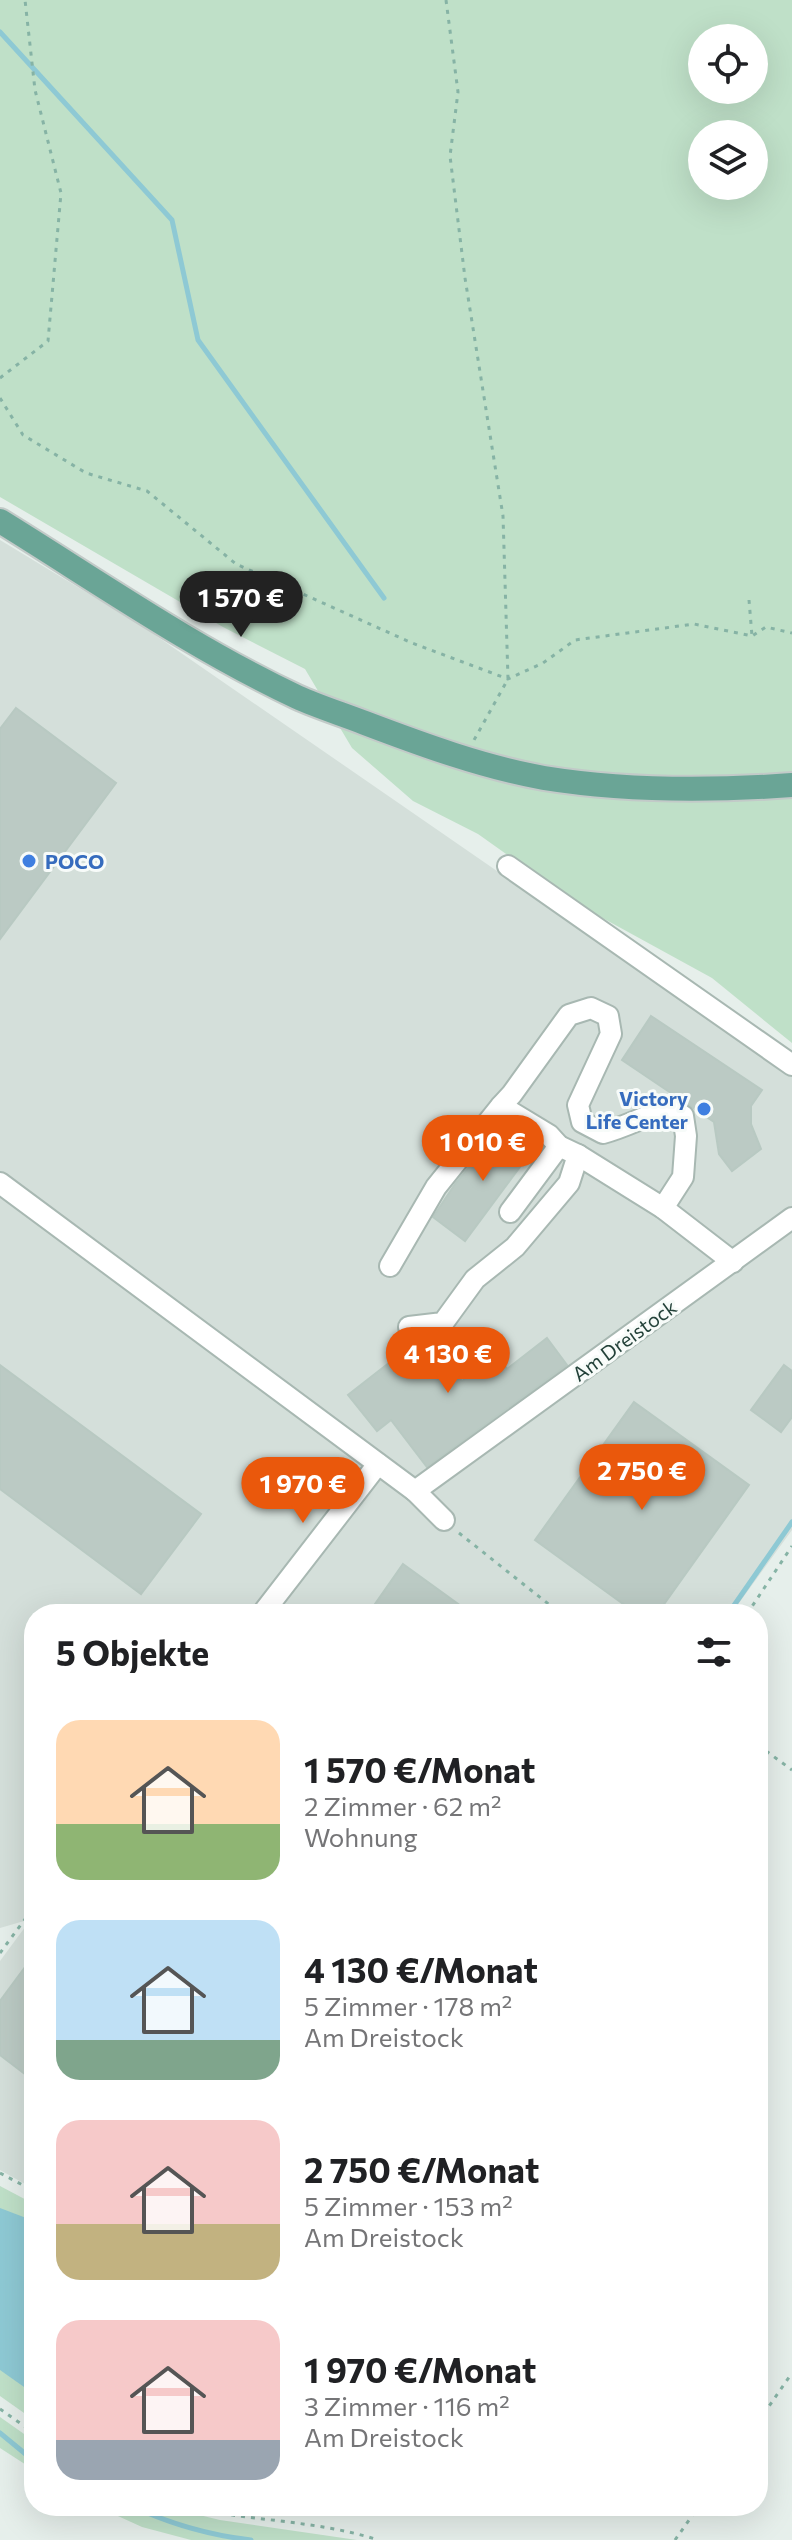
<!DOCTYPE html>
<html lang="de">
<head>
<meta charset="utf-8">
<style>
	body { margin:0; font-family:Commissioner,sans-serif; background:#f6f6f6; color:#202124; height:100vh; display:flex; flex-direction:column; font-size:30px; white-space:nowrap }
	* { box-sizing:border-box; margin:0 }
	p { font-size:26px; color:#757577 }
	.icon { flex:none; width:44px; height:44px; fill:none; stroke:currentColor; stroke-width:2; stroke-linecap:round; stroke-linejoin:round }
	.map { position:relative; flex:1; overflow:hidden }
	.panel { position:absolute; left:24px; top:1604px; width:744px; height:912px; display:flex; flex-direction:column; background:#fff; border-radius:32px; box-shadow:0 8px 32px #0002 }
	.panel>* { flex:none }
	.fabs { position:absolute; left:688px; top:24px; display:grid; gap:16px }
	.fabs a { display:grid; place-items:center; width:80px; height:80px; border-radius:50%; background:#fff; box-shadow:0 8px 32px #0002; font-size:40px }
	.price { position:absolute; translate:-50% -68px; padding:0 18px; border-radius:28px; background:#ea580c; color:#fff; font-size:26px; line-height:52px; filter:drop-shadow(0 2px 4px #0008) }
	.price::after { content:''; position:absolute; left:50%; top:48px; width:24px; height:18px; margin-left:-12px; background:inherit; clip-path:polygon(0 0,100% 0,50% 100%) }
	.price.selected { background:#222; color:#fff }
	ul { padding:0; list-style:none }
	li { display:flex; align-items:center; gap:24px; height:200px; padding:0 32px }
	li span { display:grid; place-items:center; flex:none; width:224px; height:160px; border-radius:24px; color:#555 }
	li>.icon { margin-inline-start:auto }
	span .icon { width:96px; height:96px; fill:#fffc; stroke-width:1 }
	li b { font-size:34px }
	h2 { display:flex; justify-content:space-between; align-items:center; height:96px; padding:0 32px; font-size:34px }
	.map>svg:first-child { display:block }
	.built { fill:#d4dfda }
	.green { fill:#bfe0c8; fill-rule:evenodd }
	.water { fill:#8ec9d4 }
	.lines { fill:none; stroke-linecap:round; stroke-linejoin:round }
	.stream { stroke:#8ec9d4; stroke-width:5 }
	.building { fill:#bbcac4; stroke:#b8c9c2; stroke-width:2 }
	.minor-casing { stroke:#a8b8b2; stroke-width:24 }
	.major-casing { stroke:#c2cac8; stroke-width:28 }
	.path { stroke:#86b3a5; stroke-width:3; stroke-dasharray:4 6; stroke-linecap:butt }
	.minor { stroke:#fff; stroke-width:20 }
	.major { stroke:#6aa596; stroke-width:24 }
	.shop-dot { fill:#3f7fe0; stroke:#f7fbf9; stroke-width:3 }
	.labels { text-anchor:middle; dominant-baseline:central; stroke-width:6; stroke-linejoin:round; paint-order:stroke }
	.shop-label { font-size:20px; font-weight:bold; fill:#366cbe; stroke:#f7fbf9; text-anchor:start }
	.street-label { font-size:20px; fill:#24423a; stroke:#f7fbf9 }
</style>
</head>
<body>
<div class="map">
<svg width="792" height="2540" viewBox="0 0 792 2540">
	<rect width="100%" height="100%" fill="#e6efeb"/>
	<polygon class="built" points="0,540 142,626 558,913 792,1061 792,1530 731,1614 34,1614 34,2189 0,2170 0,1961 31,1919 0,1928"/>
	<g class="green">
		<path d="M0,0H792V1043L712,978L577,904L478,834L413,801L352,748L305,669L223,627L0,497ZM702,38H754V90H702ZM702,134H754V186H702Z"/>
		<polygon points="0,2186 34,2204 34,2420 0,2396"/>
		<polygon points="0,2417 34,2441 34,2470 0,2448"/>
		<polygon points="96,2506 162,2506 220,2520 357,2540 191,2540 142,2527"/>
	</g>
	<polygon class="water" points="0,2208 34,2221 34,2394 0,2370"/>
	<g class="lines">
		<g class="stream">
			<polyline points="0,32 172,220 198,340 384,598"/>
			<polyline points="728,1614 792,1522"/>
			<polyline points="0,2433 34,2461"/>
			<path d="M132,2506C170,2524 208,2535 251,2540"/>
		</g>
	</g>
	<g class="building">
		<polygon points="16,708 116,783 0,939 0,729"/>
		<polygon points="651,1016 762,1090 751,1106 751,1124 761,1149 732,1171 719,1154 714,1122 622,1060"/>
		<polygon points="503,1125 534,1148 465,1241 433,1217 455,1184"/>
		<polygon points="547,1338 567,1365 427,1467 391,1420 377,1431 348,1395 412,1345 434,1345 462,1381 497,1355 507,1369"/>
		<polygon points="0,1365 201,1514 141,1594 0,1489"/>
		<polygon points="784,1365 792,1371 792,1417 781,1432 751,1410"/>
		<polygon points="634,1402 749,1485 657,1614 637,1614 535,1540"/>
		<polygon points="403,1564 472,1614 368,1614"/>
		<polygon points="34,1955 34,2081 0,2055 0,2001"/>
	</g>
	<g class="lines">
		<defs>
			<g id="minor">
				<polyline points="508,866 792,1065"/>
				<path d="M501,1106L512,1094L569,1015L591,1008L608,1016L611,1034L578,1105L582,1122L603,1133C626,1127 647,1115 670,1108L683,1116L686,1136L683,1177L663,1208"/>
				<polyline points="0,1183 415,1491 792,1218"/>
				<polyline points="510,1212 559,1146"/>
				<polyline points="390,1266 436,1187 501,1106 549,1135 559,1146 578,1155 663,1208 733,1262"/>
				<polyline points="409,1327 443,1323 475,1279 515,1247 569,1183 578,1155"/>
				<polyline points="415,1491 444,1520"/>
				<polyline points="262,1614 378,1464"/>
			</g>
			<path id="major" d="M0,521C97,581 193,648 297,697C319,707 342,714 365,723C423,745 483,767 544,778C625,791 710,791 792,785"/>
		</defs>
		<use href="#minor" class="minor-casing"/>
		<use href="#major" class="major-casing"/>
		<g class="path">
			<polyline points="446,0 458,92 450,156 465,278 503,516 508,679 474,740"/>
			<polyline points="0,378 48,341 61,193 35,90 25,0"/>
			<polyline points="0,398 23,435 86,473 147,491 236,564 412,643 508,679 543,663 575,640 694,624 752,636 766,627 792,633"/>
			<polyline points="749,600 752,636"/>
			<polyline points="459,1533 561,1614"/>
			<polyline points="747,1614 792,1546"/>
			<polyline points="758,1745 792,1770"/>
			<polyline points="0,1953 34,1907"/>
			<polyline points="0,2173 34,2191"/>
			<polyline points="0,2409 34,2433"/>
			<polyline points="758,2422 792,2373"/>
			<path d="M182,2506C245,2521 318,2520 378,2540"/>
			<polyline points="675,2540 699,2506"/>
		</g>
		<use href="#minor" class="minor"/>
		<use href="#major" class="major"/>
	</g>
	<g class="shop-dot">
		<circle cx="29" cy="861" r="8"/>
		<circle cx="704" cy="1109" r="8"/>
	</g>
	<g class="labels">
		<g class="shop-label">
			<text x="45" y="861">POCO</text>
			<text x="688" y="1098" text-anchor="end">Victory<tspan x="688" dy="23">Life Center</tspan></text>
		</g>
		<g class="street-label">
			<text transform="translate(624 1340) rotate(-36)">Am Dreistock</text>
		</g>
	</g>
</svg>
<div class="fabs">
<a><svg class="icon" aria-label="locate" viewBox="0 0 24 24"><circle cx="12" cy="12" r="6"/><path d="M12 2v4M12 18v4M2 12h4M18 12h4"/></svg></a>
<a><svg class="icon" aria-label="layers" viewBox="0 0 24 24"><path d="M12 4l9 5-9 5-9-5zM3 14l9 5 9-5"/></svg></a>
</div>
<b class="price selected" style="left:241px;top:639px">1 570 €</b>
<b class="price" style="left:483px;top:1183px">1 010 €</b>
<b class="price" style="left:448px;top:1395px">4 130 €</b>
<b class="price" style="left:642px;top:1512px">2 750 €</b>
<b class="price" style="left:303px;top:1525px">1 970 €</b>
<section class="panel">
<h2>5 Objekte<svg class="icon" aria-label="filters" viewBox="0 0 24 24"><path d="M4 7h16M4 17h16"/><circle cx="9" cy="7" r="2"/><circle cx="15" cy="17" r="2"/></svg></h2>
<ul>
<li><span style="background:linear-gradient(#ffd9b3 65%,#8fb573 0)"><svg class="icon" aria-label="home" viewBox="0 0 24 24"><path d="M3 11l9-7 9 7M6 9v11h12V9"/></svg></span><div><b>1 570 €/Monat</b><p>2 Zimmer · 62 m²</p><p>Wohnung</p></div></li>
<li><span style="background:linear-gradient(#bfe0f5 75%,#7fa58c 0)"><svg class="icon" aria-label="home" viewBox="0 0 24 24"><path d="M3 11l9-7 9 7M6 9v11h12V9"/></svg></span><div><b>4 130 €/Monat</b><p>5 Zimmer · 178 m²</p><p>Am Dreistock</p></div></li>
<li><span style="background:linear-gradient(#f6c9c9 65%,#c2b280 0)"><svg class="icon" aria-label="home" viewBox="0 0 24 24"><path d="M3 11l9-7 9 7M6 9v11h12V9"/></svg></span><div><b>2 750 €/Monat</b><p>5 Zimmer · 153 m²</p><p>Am Dreistock</p></div></li>
<li><span style="background:linear-gradient(#f6c9c9 75%,#9aa5b1 0)"><svg class="icon" aria-label="home" viewBox="0 0 24 24"><path d="M3 11l9-7 9 7M6 9v11h12V9"/></svg></span><div><b>1 970 €/Monat</b><p>3 Zimmer · 116 m²</p><p>Am Dreistock</p></div></li>
</ul>
</section>
</div>
</body>
</html>
